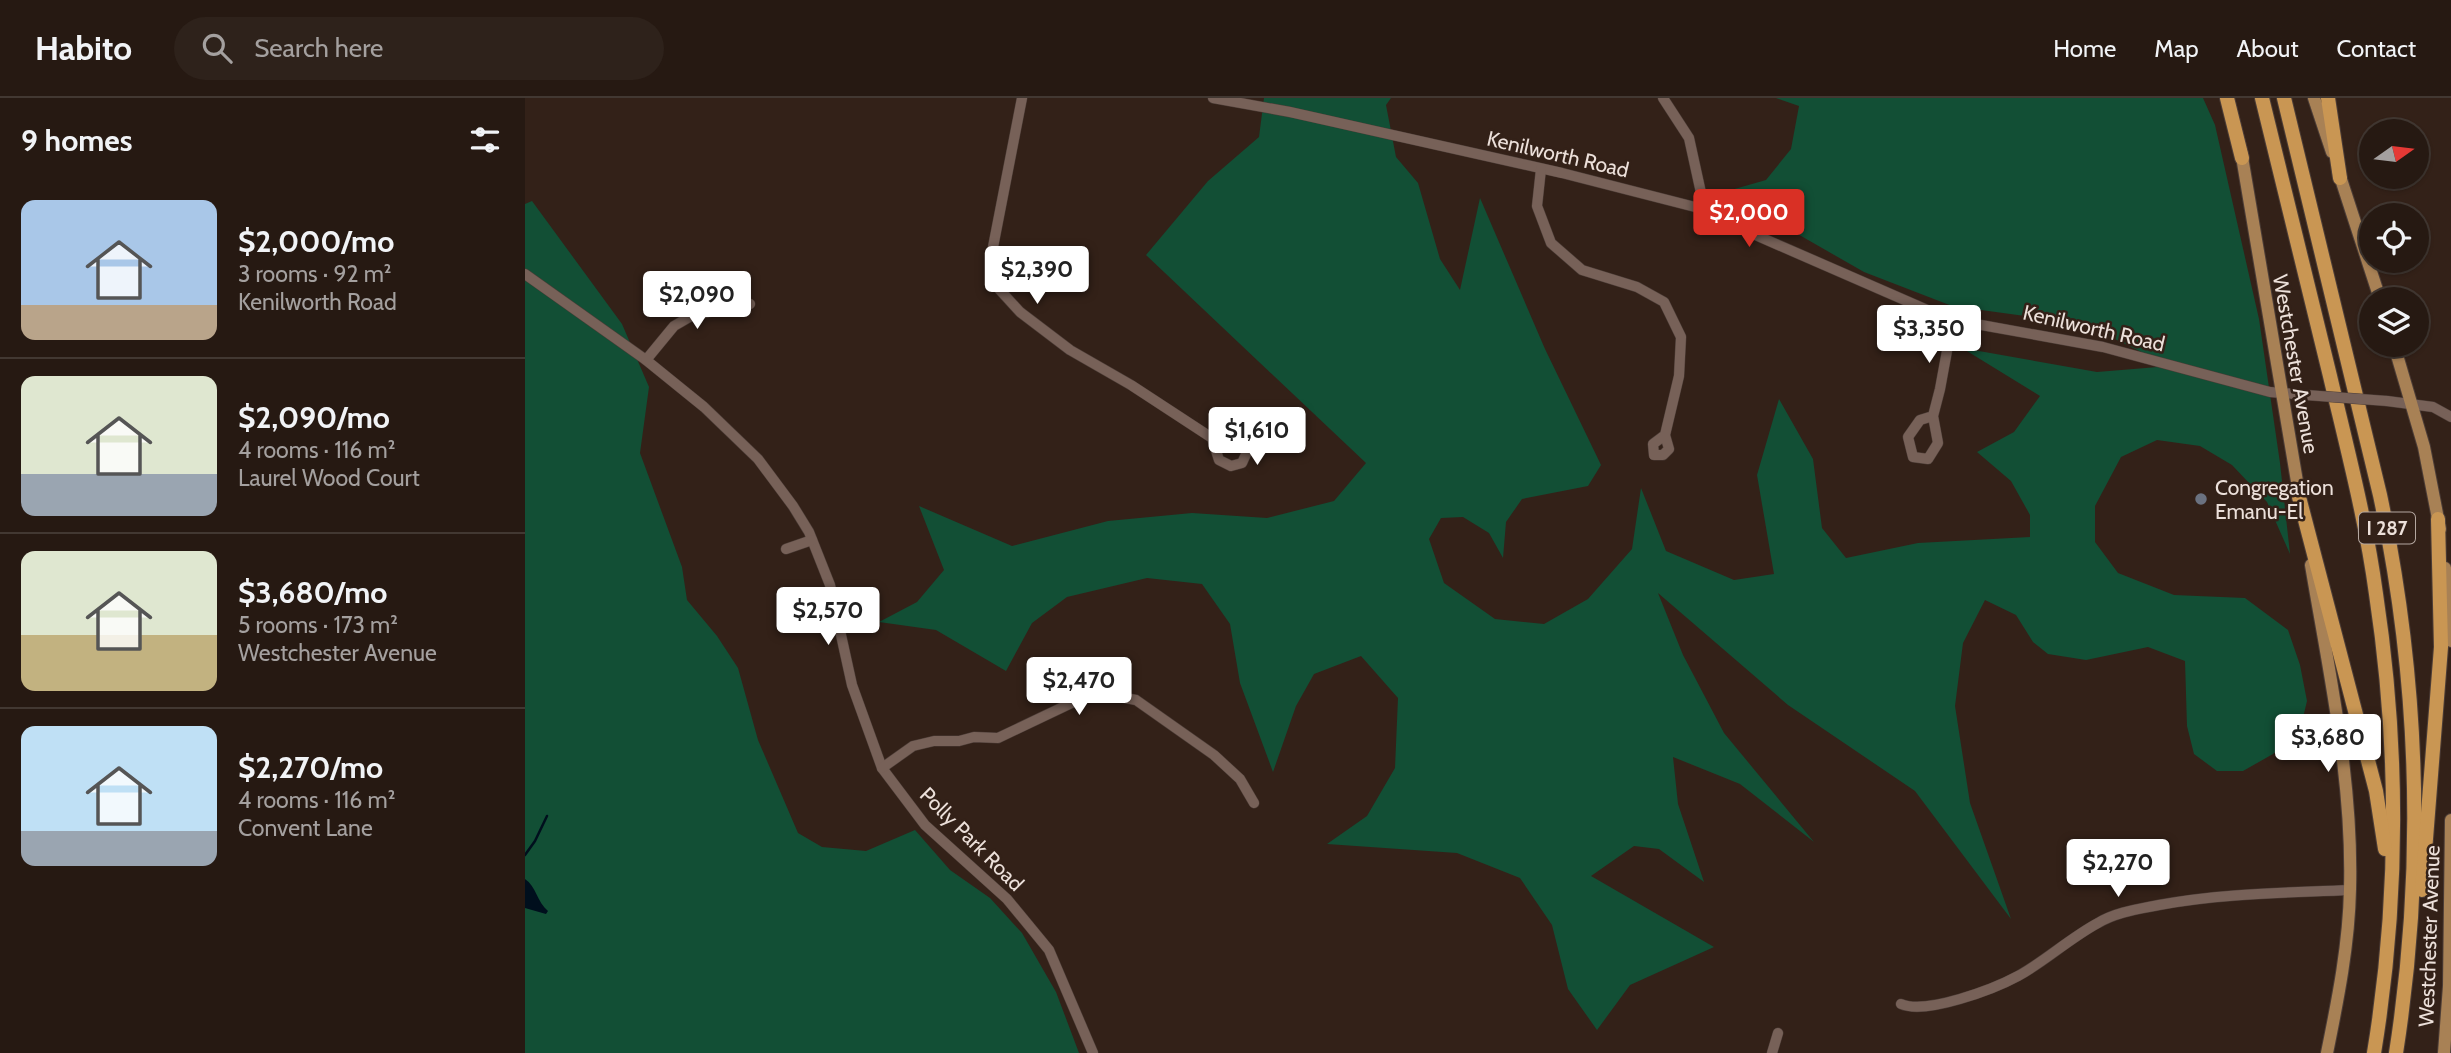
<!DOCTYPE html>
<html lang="en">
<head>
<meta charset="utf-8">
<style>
	body { margin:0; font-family:Cabin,sans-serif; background:#2e221b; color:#f1f3f6; height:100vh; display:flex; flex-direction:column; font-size:26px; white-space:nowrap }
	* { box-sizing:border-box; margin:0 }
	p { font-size:23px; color:#a4a09f }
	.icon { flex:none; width:38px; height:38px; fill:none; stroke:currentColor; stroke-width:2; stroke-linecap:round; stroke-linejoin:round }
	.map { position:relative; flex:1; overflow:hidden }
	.drawer { display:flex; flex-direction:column; background:#261912; width:525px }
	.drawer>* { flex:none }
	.needle { width:46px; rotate:76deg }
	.buttons { position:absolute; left:1834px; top:21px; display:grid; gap:14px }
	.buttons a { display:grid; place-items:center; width:70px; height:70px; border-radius:50%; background:#261912; box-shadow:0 2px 5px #0004,0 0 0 2px #423832; font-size:35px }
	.price { position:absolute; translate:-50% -60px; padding:0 16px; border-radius:7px; background:#fff; color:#222; font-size:23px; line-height:46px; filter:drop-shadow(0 2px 4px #0008) }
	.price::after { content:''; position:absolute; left:50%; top:42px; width:21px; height:16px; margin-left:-10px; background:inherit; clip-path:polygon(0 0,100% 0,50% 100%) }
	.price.on { background:#d93025; color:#fff }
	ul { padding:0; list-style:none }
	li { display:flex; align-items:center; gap:21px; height:175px; padding:0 21px }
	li+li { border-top:2px solid #423832 }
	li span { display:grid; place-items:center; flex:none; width:196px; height:140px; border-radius:14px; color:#555 }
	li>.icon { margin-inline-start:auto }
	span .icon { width:84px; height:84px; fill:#fffc; stroke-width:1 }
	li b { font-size:30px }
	h2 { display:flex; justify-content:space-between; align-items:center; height:84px; padding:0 21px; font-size:30px }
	header { display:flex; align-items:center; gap:42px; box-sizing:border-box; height:98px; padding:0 35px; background:#261912; border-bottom:2px solid #423832 }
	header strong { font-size:33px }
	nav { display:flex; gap:38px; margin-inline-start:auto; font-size:24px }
	.search { width:490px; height:63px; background:#2e221b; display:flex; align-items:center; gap:18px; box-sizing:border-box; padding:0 24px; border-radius:38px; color:#a4a09f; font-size:26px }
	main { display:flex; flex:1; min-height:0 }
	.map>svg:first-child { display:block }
	.green { fill:#124f35 }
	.water { fill:#000f1d }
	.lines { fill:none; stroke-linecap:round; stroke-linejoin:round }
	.stream { stroke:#000f1d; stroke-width:2.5 }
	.minor-casing { stroke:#4c3d37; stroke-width:11 }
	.major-casing { stroke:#4c3d37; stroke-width:14 }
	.highway-casing { stroke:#4c3d37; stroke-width:16 }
	.minor { stroke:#776158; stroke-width:10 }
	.major { stroke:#a88155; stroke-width:12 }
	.highway { stroke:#c99653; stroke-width:14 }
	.minor-bridge-casing { stroke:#4c3d37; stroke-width:11; stroke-linecap:butt }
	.minor-bridge { stroke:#776158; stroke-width:10 }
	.worship-dot { fill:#6b7280; stroke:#332118; stroke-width:2.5 }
	.labels { text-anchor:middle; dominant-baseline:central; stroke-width:5; stroke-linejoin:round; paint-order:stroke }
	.shield { fill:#332118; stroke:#b4a7a0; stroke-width:2 }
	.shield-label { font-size:19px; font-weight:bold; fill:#ece0da }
	.street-label { font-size:21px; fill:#ece0da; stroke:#332118 }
	.poi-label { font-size:21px; fill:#ece0da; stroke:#332118; text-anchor:start }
</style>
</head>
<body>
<header>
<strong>Habito</strong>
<div class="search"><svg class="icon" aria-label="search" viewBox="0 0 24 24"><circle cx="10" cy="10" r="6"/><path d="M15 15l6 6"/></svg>Search here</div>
<nav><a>Home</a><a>Map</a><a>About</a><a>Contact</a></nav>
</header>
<main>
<section class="drawer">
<h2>9 homes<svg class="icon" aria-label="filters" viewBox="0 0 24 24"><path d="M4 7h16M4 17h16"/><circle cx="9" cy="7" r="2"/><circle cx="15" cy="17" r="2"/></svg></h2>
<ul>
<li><span style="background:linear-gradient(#a9c7e8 75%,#b9a48a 0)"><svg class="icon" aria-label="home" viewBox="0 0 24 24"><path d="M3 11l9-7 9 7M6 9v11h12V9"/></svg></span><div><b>$2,000/mo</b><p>3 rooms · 92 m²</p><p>Kenilworth Road</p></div></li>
<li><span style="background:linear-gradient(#dfe7d0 70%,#9aa5b1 0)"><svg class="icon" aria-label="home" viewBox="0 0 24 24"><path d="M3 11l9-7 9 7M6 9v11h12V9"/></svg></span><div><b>$2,090/mo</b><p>4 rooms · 116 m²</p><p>Laurel Wood Court</p></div></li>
<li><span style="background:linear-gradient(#dfe7d0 60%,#c2b280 0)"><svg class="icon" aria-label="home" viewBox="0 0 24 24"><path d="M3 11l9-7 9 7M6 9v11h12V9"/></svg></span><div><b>$3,680/mo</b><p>5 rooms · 173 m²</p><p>Westchester Avenue</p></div></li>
<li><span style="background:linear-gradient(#bfe0f5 75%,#9aa5b1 0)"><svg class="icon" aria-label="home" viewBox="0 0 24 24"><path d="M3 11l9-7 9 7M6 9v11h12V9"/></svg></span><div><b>$2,270/mo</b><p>4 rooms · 116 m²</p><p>Convent Lane</p></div></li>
</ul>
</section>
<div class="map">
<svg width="1926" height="955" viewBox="0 0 1926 955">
	<rect width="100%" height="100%" fill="#332118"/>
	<g class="green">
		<polygon points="739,0 866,0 861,7 871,59 893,85 915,161 935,192 955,100 1020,251 1076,367 1063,388 997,401 981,424 978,460 964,435 938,419 916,420 904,441 919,485 970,521 1019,526 1063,501 1107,451 1116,390 1141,453 1209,482 1249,476 1232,377 1254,301 1288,361 1297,430 1321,460 1393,445 1505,439 1505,417 1486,383 1452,354 1489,334 1515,298 1437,250 1572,274 1645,268 1559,226 1427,208 1339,174 1199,94 1241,82 1266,51 1274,8 1251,0 1678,0 1690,27 1734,221 1755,365 1765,456 1742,404 1707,367 1675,348 1632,342 1596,359 1570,408 1570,444 1593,475 1649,497 1720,500 1763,532 1775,567 1782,603 1776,628 1748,656 1718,673 1692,673 1669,656 1662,628 1660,563 1623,549 1561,562 1523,556 1508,544 1491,517 1460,502 1438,545 1430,608 1445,705 1486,821 1390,693 1263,607 1133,495 1158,557 1199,635 1289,744 1215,686 1148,659 1153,706 1179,784 1134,751 1109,748 1066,778 1189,849 1105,887 1072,932 1043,891 1027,827 995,780 932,755 802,746 842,718 870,670 873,600 836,558 789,576 771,608 748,674 715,585 705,526 677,486 622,480 542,499 507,525 481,573 411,532 354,524 392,504 419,472 394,408 487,448 583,423 667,415 742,420 809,403 841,365 621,157 683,83 734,39"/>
		<polygon points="7,103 97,226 124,289 115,355 157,469 162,502 192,538 213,570 233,642 273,735 297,749 341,753 390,732 425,772 465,800 497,835 531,894 554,955 0,955 0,106"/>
	</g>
	<path class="water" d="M0,781C11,788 12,804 23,813L21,816L0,810Z"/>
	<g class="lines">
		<polyline class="stream" points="0,757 10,743 22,718"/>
		<defs>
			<g id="minor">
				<polyline points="497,0 468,149 467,161 474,191 495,214 545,252 606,287 687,340 694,362 706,368 717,365 722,354 715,341 701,336 687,340"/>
				<polyline points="688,0 765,14 1037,75 1174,110 1219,132 1423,221 1578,249 1745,294 1781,297"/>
				<polyline points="1138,0 1164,40 1180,113"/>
				<polyline points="1016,71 1012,108 1026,145 1057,172 1112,189 1139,204 1156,239 1154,278 1140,337 1144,351 1138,357 1129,357 1128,346 1140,337"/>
				<polyline points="0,176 121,262 179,309 233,361 268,408 284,434 305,487 327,587 357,670 400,727 482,801 524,852 568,955"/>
				<polyline points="121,262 149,228 168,217 225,206"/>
				<polyline points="1862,303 1908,309 1926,319"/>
				<polyline points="1408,318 1395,322 1383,339 1388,359 1403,361 1413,345 1408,318 1415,291 1424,242 1423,221"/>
				<polyline points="261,451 287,442"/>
				<polyline points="357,670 388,648 409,643 434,643 449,639 473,640 557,600 579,596 611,602 689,657 715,681 729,705"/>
				<path d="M1376,906C1401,917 1469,891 1493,878C1519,864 1545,840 1573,825C1591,814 1614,811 1634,807C1697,795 1762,795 1825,792"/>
				<polyline points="1247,955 1253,935"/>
			</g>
			<g id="major">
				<polyline points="1789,0 1807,54"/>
				<polyline points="1716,53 1776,407"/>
				<polyline points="1813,72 1855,201"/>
				<polyline points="1869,247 1899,349 1915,431"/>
				<path d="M1786,467C1804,574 1828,682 1825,791C1824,846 1813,901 1802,955"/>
				<polyline points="1920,470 1926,543"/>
				<polyline points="1919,955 1924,888 1926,722"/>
			</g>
			<g id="highway">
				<polyline points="1702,0 1717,60"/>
				<path d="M1737,0C1760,93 1782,185 1805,278C1822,350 1841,422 1851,496C1874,648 1874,803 1849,955"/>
				<path d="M1759,0L1855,397C1894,581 1900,769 1871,955"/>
				<polyline points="1803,0 1815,80"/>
				<polyline points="1774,399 1851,693 1860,751"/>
				<polyline points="1897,792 1916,549 1913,421"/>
			</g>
		</defs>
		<use href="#minor" class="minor-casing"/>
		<use href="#major" class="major-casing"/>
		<use href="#highway" class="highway-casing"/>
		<use href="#minor" class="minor"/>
		<use href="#major" class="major"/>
		<use href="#highway" class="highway"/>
		<defs>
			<polyline id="minor-bridge" points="1781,297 1862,303"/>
		</defs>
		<use href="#minor-bridge" class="minor-bridge-casing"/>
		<use href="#minor-bridge" class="minor-bridge"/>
	</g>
	<circle class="worship-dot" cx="1676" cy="401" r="7"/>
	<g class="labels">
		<rect class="shield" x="1834" y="414.5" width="56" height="31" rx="5"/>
		<g class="shield-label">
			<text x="1862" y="430">I 287</text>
		</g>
		<g class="street-label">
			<text transform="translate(1033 56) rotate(13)">Kenilworth Road</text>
			<text transform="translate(1569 230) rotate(13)">Kenilworth Road</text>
			<text transform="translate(1771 266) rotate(80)">Westchester Avenue</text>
			<text transform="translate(447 741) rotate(45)">Polly Park Road</text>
			<text transform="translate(1904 838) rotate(-88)">Westchester Avenue</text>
		</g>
		<g class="poi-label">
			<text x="1690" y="389">Congregation<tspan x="1690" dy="24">Emanu-El</tspan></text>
		</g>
	</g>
</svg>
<div class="buttons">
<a><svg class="needle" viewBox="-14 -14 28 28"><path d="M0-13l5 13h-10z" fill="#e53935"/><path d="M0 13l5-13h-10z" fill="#a4a09f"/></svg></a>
<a><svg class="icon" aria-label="locate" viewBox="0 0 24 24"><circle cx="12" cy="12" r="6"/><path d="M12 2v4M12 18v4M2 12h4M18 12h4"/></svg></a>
<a><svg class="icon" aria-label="layers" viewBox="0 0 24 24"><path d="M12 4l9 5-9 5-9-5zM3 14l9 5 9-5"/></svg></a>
</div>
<b class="price on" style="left:1224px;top:151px">$2,000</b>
<b class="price" style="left:512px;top:208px">$2,390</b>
<b class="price" style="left:172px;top:233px">$2,090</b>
<b class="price" style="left:1404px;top:267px">$3,350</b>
<b class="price" style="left:732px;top:369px">$1,610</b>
<b class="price" style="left:303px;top:549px">$2,570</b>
<b class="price" style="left:554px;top:619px">$2,470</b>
<b class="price" style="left:1803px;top:676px">$3,680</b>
<b class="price" style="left:1593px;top:801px">$2,270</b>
</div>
</main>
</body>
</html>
